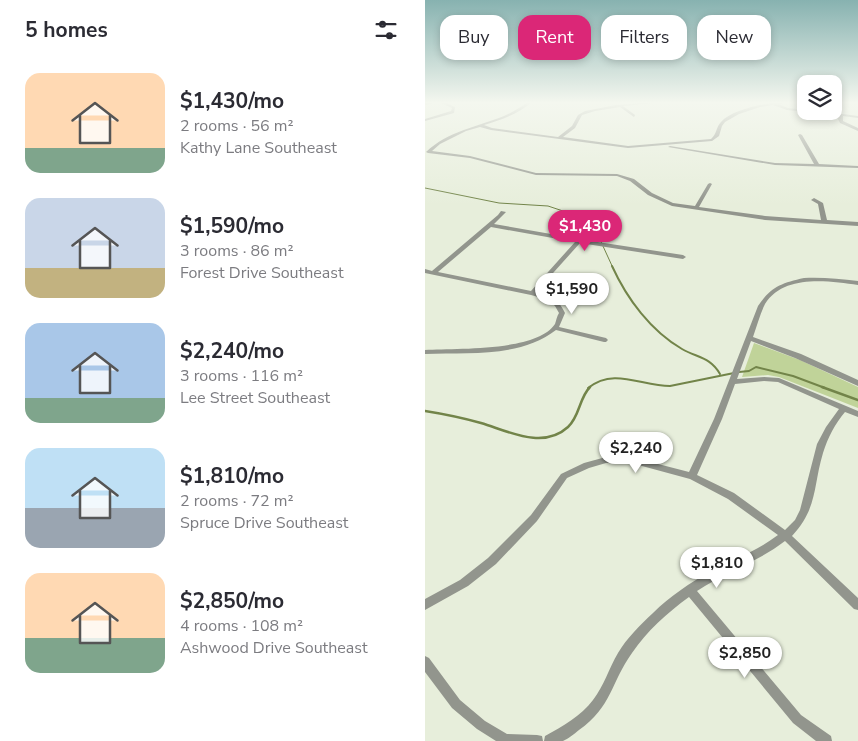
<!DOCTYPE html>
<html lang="en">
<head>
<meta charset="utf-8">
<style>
	body { margin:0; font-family:"Nunito Sans",sans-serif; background:#f7f7f7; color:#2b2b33; height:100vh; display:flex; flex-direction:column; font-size:19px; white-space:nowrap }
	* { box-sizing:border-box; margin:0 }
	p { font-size:16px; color:#7c7c81 }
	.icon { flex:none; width:28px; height:28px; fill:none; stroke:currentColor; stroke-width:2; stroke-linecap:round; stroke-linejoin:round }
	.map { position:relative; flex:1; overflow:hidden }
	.sheet { display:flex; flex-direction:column; background:#fff; width:425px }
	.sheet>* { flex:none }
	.banner { position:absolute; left:15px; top:15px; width:342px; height:45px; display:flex; gap:10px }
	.controls { position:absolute; left:372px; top:75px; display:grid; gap:10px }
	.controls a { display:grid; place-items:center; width:45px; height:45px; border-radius:10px; background:#fff; box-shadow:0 2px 8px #0003; font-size:25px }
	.price { position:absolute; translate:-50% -42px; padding:0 11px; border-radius:18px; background:#fff; color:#222; font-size:16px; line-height:32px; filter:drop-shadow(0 1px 2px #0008) }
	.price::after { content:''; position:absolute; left:50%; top:30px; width:15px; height:11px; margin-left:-8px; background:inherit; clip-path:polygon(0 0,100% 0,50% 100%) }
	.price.active { background:#db2777; color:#fff }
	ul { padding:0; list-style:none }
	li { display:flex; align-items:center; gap:15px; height:125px; padding:0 25px }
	li span { display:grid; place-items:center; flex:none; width:140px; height:100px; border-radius:15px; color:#555 }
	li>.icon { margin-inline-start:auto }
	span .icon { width:60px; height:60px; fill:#fffc; stroke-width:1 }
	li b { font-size:21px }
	h2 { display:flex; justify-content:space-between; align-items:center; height:60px; padding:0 25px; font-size:21px }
	.chip { padding:0 18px; border-radius:15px; background:#fff; box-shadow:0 2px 8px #0003; font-size:18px; line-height:45px }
	.chip.active { background:#db2777; color:#fff }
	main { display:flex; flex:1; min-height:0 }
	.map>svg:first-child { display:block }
	.green { fill:#c0d399 }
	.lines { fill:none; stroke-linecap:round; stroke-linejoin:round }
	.stream-far2 { stroke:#728449; stroke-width:1 }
	.stream-far1 { stroke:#728449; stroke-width:2 }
	.stream { stroke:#728449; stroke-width:2.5 }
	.street { fill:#92958d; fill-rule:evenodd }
</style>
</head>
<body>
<main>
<section class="sheet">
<h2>5 homes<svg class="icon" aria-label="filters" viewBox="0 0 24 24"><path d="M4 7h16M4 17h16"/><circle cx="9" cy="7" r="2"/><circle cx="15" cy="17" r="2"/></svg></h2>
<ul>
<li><span style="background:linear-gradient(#ffd9b3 75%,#7fa58c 0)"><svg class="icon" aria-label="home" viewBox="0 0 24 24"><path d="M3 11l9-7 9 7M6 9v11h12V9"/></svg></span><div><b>$1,430/mo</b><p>2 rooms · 56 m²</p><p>Kathy Lane Southeast</p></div></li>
<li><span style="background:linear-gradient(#c9d6e8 70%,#c2b280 0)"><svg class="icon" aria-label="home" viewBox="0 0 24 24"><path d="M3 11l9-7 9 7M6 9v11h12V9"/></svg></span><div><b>$1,590/mo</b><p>3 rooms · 86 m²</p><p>Forest Drive Southeast</p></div></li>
<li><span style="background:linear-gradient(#a9c7e8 75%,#7fa58c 0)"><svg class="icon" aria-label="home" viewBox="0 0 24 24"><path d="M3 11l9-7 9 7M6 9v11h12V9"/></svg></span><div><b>$2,240/mo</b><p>3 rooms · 116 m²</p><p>Lee Street Southeast</p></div></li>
<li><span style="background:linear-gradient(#bfe0f5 60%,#9aa5b1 0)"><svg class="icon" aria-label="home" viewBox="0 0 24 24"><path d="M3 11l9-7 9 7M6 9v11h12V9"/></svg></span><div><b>$1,810/mo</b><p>2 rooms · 72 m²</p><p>Spruce Drive Southeast</p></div></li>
<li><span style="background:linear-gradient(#ffd9b3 65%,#7fa58c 0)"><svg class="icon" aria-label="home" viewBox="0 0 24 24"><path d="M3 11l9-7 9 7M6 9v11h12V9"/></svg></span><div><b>$2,850/mo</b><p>4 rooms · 108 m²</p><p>Ashwood Drive Southeast</p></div></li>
</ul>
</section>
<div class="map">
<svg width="433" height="741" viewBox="0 0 433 741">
	<rect width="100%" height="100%" fill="#e7eedb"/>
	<polygon class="green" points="329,343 375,360 433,387 433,408 354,377 343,375 317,377"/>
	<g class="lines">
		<polyline class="stream-far2" points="0,188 74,203 123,206 156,217 172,233 188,268"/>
		<g class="stream-far1">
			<path d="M187,266C202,299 226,331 257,349C273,358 285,357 295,374"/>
			<polyline points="314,372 324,371 331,367 368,376 400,388"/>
			<path d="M163,388C189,367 216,386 245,386L309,373"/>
		</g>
		<g class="stream">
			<polyline points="397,387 433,400"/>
			<path d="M0,411C19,414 38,418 56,423C83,431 118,450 143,427C155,416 154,398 165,387"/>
		</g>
		<g class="street">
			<polygon points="8,102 14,102 0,105 0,103"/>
			<polygon points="16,102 19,102 30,107 29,113 0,121 0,119 26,111 27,108 16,103"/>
			<path d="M103,102H107C93,114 76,120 59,125L67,128L133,137L147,126L153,115L160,111L191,105L230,102L229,103L198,106L210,115L209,117L195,107L170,111L157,115L150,128L138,137L203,146L286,139C292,134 291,127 296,122C307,109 344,102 360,102V103L353,104L363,108L381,110V111H395L433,116V118L418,116V121L433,128V131L415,123L413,119L414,116L362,110L348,105L335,107L314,114L300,122L297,126L294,136L287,141L203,148L66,130L55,127L41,131L15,144L7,151L45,156L111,173L192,174L209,179L227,193L248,203L270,206L283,184L285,183L287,184L274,207L340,216L396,220L393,204L386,200L389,198L398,203L402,220L433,222V226L340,220L247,206L223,195L205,181L192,176L111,175L45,158L3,153L1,152C23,131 52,127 79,116C88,112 96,107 103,102Z"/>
			<polygon points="375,134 377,135 394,164 433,166 433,168 350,165 243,147 245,146 350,163 389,164 373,135"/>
			<path d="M76,211L81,212L69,224L166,241L258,255L261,257L258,259L155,243L111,292C126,297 133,298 140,313L134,327L181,338L183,340L181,342H179L131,330C95,358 43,352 0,354V350C30,348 112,352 130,324C131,321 132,316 134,313L130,306L124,300L106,295L0,273V269L7,271L73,215ZM66,227L150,242L106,291L13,272Z"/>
			<path d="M379,278C397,277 415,279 433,281V285C403,281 359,274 340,304C335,314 332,326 328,337L376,354L433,380V386L370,358L326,341L312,379L339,377L354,378L433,411V417L420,412C410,424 403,437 398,453C388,486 393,508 367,536L433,598V610L429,609L360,541C333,562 300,572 272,591L376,715L406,736L407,741H391L368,723L264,597C242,613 222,631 207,653C186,682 187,707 154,730C149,734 143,739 138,741C132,741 124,741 119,741L120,736C138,726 156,716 168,700C179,686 184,668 193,653C202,638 215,625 228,613C245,596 265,583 286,571C308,560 332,551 353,535L303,499L265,479L206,463H181L164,468L142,478L112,521L71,564L43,586L0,610V599L35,580L63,558L106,515L136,474L159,463L181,457H206L264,472L289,419L333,306C346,287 356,283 379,278ZM339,381L353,382L414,409L401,427L392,444L375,510L370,520L360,530L309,493L272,475L297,419L310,384Z"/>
			<polygon points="0,656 4,658 35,700 60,721 82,734 112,735 117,736 118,741 71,741 52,729 27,708 0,672"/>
		</g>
	</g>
	<linearGradient id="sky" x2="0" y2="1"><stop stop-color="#87b2b0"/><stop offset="0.5" stop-color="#f4f7ef"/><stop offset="1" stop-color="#f4f7ef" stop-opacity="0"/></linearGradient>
	<rect width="433" height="205" fill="url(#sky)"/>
</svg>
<div class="controls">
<a><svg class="icon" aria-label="layers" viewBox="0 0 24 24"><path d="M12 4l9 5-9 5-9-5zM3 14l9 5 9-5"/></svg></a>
</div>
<b class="price active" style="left:160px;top:252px">$1,430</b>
<b class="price" style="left:147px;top:315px">$1,590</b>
<b class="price" style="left:211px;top:474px">$2,240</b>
<b class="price" style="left:292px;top:589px">$1,810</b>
<b class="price" style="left:320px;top:679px">$2,850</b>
<div class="banner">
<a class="chip">Buy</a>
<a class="chip active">Rent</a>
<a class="chip">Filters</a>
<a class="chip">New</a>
</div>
</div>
</main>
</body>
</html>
